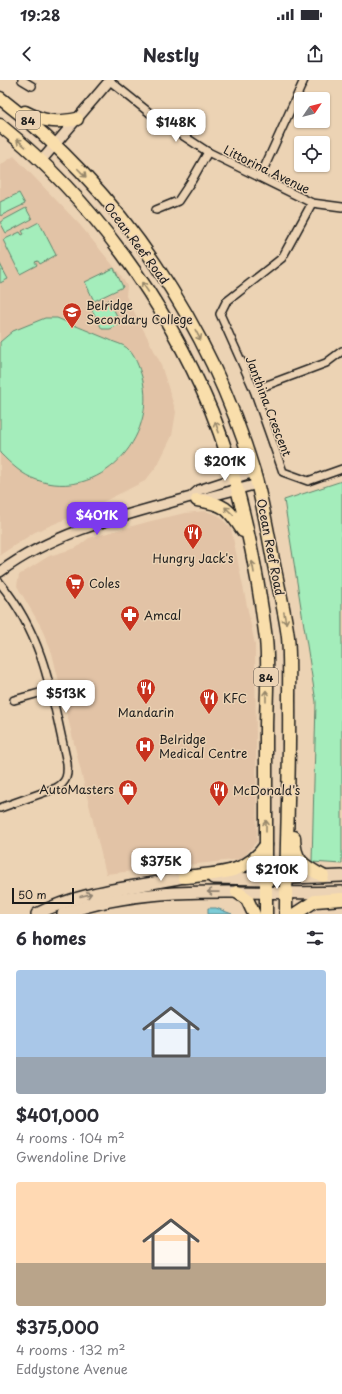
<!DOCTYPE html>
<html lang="en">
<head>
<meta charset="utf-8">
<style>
	body { margin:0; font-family:"Playpen Sans",sans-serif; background:#f7f7f7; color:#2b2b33; height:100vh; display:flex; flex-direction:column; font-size:15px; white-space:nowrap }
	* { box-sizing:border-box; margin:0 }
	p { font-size:13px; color:#7c7c81 }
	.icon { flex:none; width:22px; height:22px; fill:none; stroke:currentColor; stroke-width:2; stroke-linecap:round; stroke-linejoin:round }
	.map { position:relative; height:834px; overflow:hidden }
	.panel { display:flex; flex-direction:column; background:#fff; flex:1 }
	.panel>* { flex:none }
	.needle { width:26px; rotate:55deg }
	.tools { position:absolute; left:294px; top:12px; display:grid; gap:8px }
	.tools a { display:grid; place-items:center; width:36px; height:36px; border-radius:4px; background:#fff; box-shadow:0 1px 3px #0004; font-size:20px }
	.scale { position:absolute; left:12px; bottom:10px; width:62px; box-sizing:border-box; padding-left:4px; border:2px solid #1c1c1c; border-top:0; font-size:11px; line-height:14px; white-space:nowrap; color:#1c1c1c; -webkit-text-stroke:3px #ecd3b4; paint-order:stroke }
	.price { position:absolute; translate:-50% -34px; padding:0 9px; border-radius:8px; background:#fff; color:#222; font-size:13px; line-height:26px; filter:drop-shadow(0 1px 2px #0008) }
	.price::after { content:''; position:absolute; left:50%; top:24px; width:12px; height:9px; margin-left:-6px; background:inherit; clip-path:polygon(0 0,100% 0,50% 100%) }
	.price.current { background:#7c3aed; color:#fff }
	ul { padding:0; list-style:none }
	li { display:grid; align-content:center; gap:8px; height:212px; padding:0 16px }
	li span { display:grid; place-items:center; height:124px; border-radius:4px; color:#555 }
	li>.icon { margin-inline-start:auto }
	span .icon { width:72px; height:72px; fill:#fffc; stroke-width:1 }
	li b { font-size:17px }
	h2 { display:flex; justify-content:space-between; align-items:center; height:48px; padding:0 16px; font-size:17px }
	.status { display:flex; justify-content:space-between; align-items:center; height:28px; padding:0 20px; background:#fff; direction:ltr }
	.status svg { height:11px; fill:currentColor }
	header { display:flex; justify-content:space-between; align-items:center; height:52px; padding:0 16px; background:#fff; font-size:18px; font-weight:700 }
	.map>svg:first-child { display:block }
	.built { fill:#e2c3a6 }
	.green { fill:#a4edbb; stroke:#60846c }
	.water { fill:#7cccd7; stroke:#56868c }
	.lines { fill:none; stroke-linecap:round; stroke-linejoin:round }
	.minor-casing { stroke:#1c1c1c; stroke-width:10 }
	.tertiary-casing { stroke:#1c1c1c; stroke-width:12 }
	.secondary-casing { stroke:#1c1c1c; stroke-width:14 }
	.primary-casing { stroke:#1c1c1c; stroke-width:15 }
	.minor { stroke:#ecd3b4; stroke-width:7 }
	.tertiary { stroke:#ecd3b4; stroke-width:9 }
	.secondary { stroke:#ecd3b4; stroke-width:11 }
	.primary { stroke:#f9deab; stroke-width:12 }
	.oneway { stroke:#96876b }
	.oneway2 { stroke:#8e8170 }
	.labels { text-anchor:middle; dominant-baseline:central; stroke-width:3; stroke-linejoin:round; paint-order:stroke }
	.shield { fill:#ecd3b4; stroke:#5a534a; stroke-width:1 }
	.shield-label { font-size:11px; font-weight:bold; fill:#1c1c1c }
	.street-label { font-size:12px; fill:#1c1c1c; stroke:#ecd3b4 }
	.poi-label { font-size:12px; fill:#1c1c1c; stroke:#ecd3b4; text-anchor:start }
</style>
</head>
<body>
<div class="status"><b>19:28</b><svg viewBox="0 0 49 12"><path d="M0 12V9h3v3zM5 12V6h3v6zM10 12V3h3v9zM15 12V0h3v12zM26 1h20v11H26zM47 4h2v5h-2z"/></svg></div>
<header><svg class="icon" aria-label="back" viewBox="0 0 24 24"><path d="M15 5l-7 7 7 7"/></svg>Nestly<svg class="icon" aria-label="share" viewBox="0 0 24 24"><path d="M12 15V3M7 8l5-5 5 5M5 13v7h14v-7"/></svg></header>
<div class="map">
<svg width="342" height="834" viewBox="0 0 342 834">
	<rect width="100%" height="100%" fill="#ecd3b4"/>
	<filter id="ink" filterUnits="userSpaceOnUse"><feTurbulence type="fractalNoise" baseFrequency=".025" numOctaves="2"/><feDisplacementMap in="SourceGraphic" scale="8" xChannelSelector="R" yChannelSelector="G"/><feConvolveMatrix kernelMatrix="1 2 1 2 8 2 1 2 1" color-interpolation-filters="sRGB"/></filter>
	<g filter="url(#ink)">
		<g class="built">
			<polygon points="14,76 80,145 120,194 127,206 126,216 160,282 176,332 172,356 157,386 145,401 87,430 35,452 0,475 0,85"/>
			<polygon points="205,431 218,435 231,448 255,565 257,761 242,779 106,794 52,573 40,545 17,506 19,495 49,476 76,468 89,458 151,441 185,433"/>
		</g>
		<g class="green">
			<polygon points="19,113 25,124 0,136 0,122"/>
			<polygon points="26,128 32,139 6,153 0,142"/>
			<polygon points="39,142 56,175 40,184 38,181 35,182 37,185 20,194 3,160 20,152 22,155 24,154 22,151"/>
			<polygon points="0,184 8,199 0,203"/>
			<polygon points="114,188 123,207 94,221 85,202"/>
			<polygon points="109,220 121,244 110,249 102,249 92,230 95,226"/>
			<path d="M45,238H57C75,245 92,253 110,260C115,263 123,264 127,268C135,275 139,287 142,297C159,359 98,422 37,400C22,395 11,384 0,373V262L13,251Z"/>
			<polygon points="342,401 342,784 312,782 316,622 284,420"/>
		</g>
		<polygon class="water" points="208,828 216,828 232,834 208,834"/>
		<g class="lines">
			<defs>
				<g id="minor">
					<polyline points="22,0 32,6"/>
					<polyline points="110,1 156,38 208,72 312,123 342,127"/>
					<polyline points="260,97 304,0"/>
					<polyline points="312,123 282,178 226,222 220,234 254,310 283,392 308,401 342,389"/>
					<polyline points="156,130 178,121 192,100 208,72"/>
					<polyline points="254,310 326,283 342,271"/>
					<path d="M0,503C45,558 52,616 67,683C68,695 67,702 56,708L0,728"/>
					<polyline points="14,620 50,610"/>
				</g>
				<g id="tertiary">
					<polyline points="41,81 110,0"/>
					<polyline points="200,419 258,404"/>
					<path d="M0,492C55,451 126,435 191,417L199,410L254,392"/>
				</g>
				<g id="secondary">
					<polyline points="213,798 266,799 342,796"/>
					<path d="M37,834C83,810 134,808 184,797H193"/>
					<path d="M63,834C152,801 249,816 342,812"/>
				</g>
				<g id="primary">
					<path d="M0,18C121,111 210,246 254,392C263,422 268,454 274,485C279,509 285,533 288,557C290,577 289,599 289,620C290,692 286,763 286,834"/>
					<path d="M25,32C44,42 56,43 77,39"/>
					<path d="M0,45C93,120 165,221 211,330C239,399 257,486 266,559C269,588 266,621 266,651C266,712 266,773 266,834"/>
					<path d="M197,420C225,424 228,428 243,451"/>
					<path d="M294,757C294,780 303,786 323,796"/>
					<path d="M184,797C217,793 245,796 266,765"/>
					<polyline points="237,812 247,819 254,834"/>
					<polyline points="295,834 315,821 342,819"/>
				</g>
			</defs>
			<use href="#minor" class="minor-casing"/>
			<use href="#tertiary" class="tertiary-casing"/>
			<use href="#secondary" class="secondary-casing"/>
			<use href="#primary" class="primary-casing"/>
			<use href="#minor" class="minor"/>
			<use href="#tertiary" class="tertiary"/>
			<use href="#secondary" class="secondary"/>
			<use href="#primary" class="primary"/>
		</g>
		<defs><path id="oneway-shaft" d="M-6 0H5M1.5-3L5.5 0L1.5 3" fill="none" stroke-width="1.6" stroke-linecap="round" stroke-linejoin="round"/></defs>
		<g class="oneway">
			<use href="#oneway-shaft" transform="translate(21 63) rotate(-139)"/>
			<use href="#oneway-shaft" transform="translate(82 93) rotate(46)"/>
			<use href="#oneway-shaft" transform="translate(145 207) rotate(-124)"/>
			<use href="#oneway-shaft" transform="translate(198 255) rotate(62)"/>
			<use href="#oneway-shaft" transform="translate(217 347) rotate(-110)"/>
			<use href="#oneway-shaft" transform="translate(229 431) rotate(-136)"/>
			<use href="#oneway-shaft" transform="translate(253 487) rotate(-100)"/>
			<use href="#oneway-shaft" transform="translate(285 538) rotate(79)"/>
			<use href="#oneway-shaft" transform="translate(266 616) rotate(-90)"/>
			<use href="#oneway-shaft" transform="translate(266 746) rotate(-90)"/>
		</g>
		<g class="oneway2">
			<use href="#oneway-shaft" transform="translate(213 812) rotate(-179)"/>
			<use href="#oneway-shaft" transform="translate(86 815) rotate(-15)"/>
		</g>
	</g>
	<defs>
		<symbol id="school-pin" viewBox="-11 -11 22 30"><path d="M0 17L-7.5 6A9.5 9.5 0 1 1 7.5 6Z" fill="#c8321e" stroke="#ecd3b4"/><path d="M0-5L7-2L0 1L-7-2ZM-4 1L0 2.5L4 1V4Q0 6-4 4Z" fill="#fff"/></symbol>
		<symbol id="restaurant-pin" viewBox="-11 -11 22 30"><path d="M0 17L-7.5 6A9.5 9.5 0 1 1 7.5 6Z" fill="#c8321e" stroke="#ecd3b4"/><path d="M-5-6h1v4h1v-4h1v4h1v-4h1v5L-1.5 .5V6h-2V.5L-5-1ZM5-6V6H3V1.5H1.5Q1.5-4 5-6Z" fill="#fff"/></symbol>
		<symbol id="supermarket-pin" viewBox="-11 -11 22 30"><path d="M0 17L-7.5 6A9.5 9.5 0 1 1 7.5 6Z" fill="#c8321e" stroke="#ecd3b4"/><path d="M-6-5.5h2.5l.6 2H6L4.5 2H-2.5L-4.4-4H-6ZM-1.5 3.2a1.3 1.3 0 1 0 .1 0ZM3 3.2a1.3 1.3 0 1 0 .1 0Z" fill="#fff"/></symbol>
		<symbol id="pharmacy-pin" viewBox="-11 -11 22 30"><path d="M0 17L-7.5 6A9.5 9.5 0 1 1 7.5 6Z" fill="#c8321e" stroke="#ecd3b4"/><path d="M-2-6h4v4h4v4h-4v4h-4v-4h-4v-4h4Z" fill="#fff"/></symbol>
		<symbol id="hospital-pin" viewBox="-11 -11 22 30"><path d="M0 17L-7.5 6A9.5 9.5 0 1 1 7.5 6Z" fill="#c8321e" stroke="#ecd3b4"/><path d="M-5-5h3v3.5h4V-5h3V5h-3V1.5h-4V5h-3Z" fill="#fff"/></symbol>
		<symbol id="shop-pin" viewBox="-11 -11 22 30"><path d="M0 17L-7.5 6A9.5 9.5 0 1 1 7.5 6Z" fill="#c8321e" stroke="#ecd3b4"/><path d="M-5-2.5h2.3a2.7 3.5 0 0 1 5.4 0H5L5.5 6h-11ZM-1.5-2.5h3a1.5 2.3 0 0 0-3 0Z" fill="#fff"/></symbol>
	</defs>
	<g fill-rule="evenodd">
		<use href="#school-pin" x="61" y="221" width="22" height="30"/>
		<use href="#restaurant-pin" x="182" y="442" width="22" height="30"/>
		<use href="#supermarket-pin" x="64" y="492" width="22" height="30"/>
		<use href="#pharmacy-pin" x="119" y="524" width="22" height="30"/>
		<use href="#restaurant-pin" x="135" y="597" width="22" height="30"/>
		<use href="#restaurant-pin" x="198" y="607" width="22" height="30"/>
		<use href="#hospital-pin" x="134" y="655" width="22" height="30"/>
		<use href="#shop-pin" x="117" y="698" width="22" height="30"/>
		<use href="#restaurant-pin" x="208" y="699" width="22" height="30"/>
	</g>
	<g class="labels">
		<g class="shield">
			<rect x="16" y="31" width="24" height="18" rx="3"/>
			<rect x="254" y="588" width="24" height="18" rx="3"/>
		</g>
		<g class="shield-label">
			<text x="28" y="40">84</text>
			<text x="266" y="597">84</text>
		</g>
		<g class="street-label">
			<text transform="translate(267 89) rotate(26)">Littorina Avenue</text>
			<text transform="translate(137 163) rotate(53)">Ocean Reef Road</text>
			<text transform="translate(269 326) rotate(69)">Janthina Crescent</text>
			<text transform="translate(271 467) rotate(79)">Ocean Reef Road</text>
		</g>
		<g class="poi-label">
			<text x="86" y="225">Belridge<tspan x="86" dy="14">Secondary College</tspan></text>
			<text x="193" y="478" text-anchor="middle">Hungry Jack's</text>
			<text x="89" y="503">Coles</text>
			<text x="144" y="535">Amcal</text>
			<text x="223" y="618">KFC</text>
			<text x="146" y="632" text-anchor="middle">Mandarin</text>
			<text x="159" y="659">Belridge<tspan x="159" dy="14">Medical Centre</tspan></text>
			<text x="114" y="709" text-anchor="end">AutoMasters</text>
			<text x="233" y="710">McDonald's</text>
		</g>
	</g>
</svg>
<div class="tools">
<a><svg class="needle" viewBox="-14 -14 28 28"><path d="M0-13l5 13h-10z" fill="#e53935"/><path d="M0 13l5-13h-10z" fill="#7c7c81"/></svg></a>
<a><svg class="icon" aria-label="locate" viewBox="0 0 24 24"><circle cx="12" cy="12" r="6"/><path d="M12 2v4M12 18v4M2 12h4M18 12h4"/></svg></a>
</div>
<div class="scale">50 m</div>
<b class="price" style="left:176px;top:63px">$148K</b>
<b class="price" style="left:225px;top:402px">$201K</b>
<b class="price current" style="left:97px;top:456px">$401K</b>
<b class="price" style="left:66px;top:634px">$513K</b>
<b class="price" style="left:161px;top:802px">$375K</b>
<b class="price" style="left:277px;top:810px">$210K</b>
</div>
<section class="panel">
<h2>6 homes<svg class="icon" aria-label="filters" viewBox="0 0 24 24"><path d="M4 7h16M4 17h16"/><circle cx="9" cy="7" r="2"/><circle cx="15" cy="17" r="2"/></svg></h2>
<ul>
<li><span style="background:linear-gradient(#a9c7e8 70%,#9aa5b1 0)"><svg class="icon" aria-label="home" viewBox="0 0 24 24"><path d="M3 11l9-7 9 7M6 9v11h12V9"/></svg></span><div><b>$401,000</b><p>4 rooms · 104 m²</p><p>Gwendoline Drive</p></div></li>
<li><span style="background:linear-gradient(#ffd9b3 65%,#b9a48a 0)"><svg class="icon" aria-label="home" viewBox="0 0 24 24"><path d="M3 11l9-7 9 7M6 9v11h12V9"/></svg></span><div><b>$375,000</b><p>4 rooms · 132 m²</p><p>Eddystone Avenue</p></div></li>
</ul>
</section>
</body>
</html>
